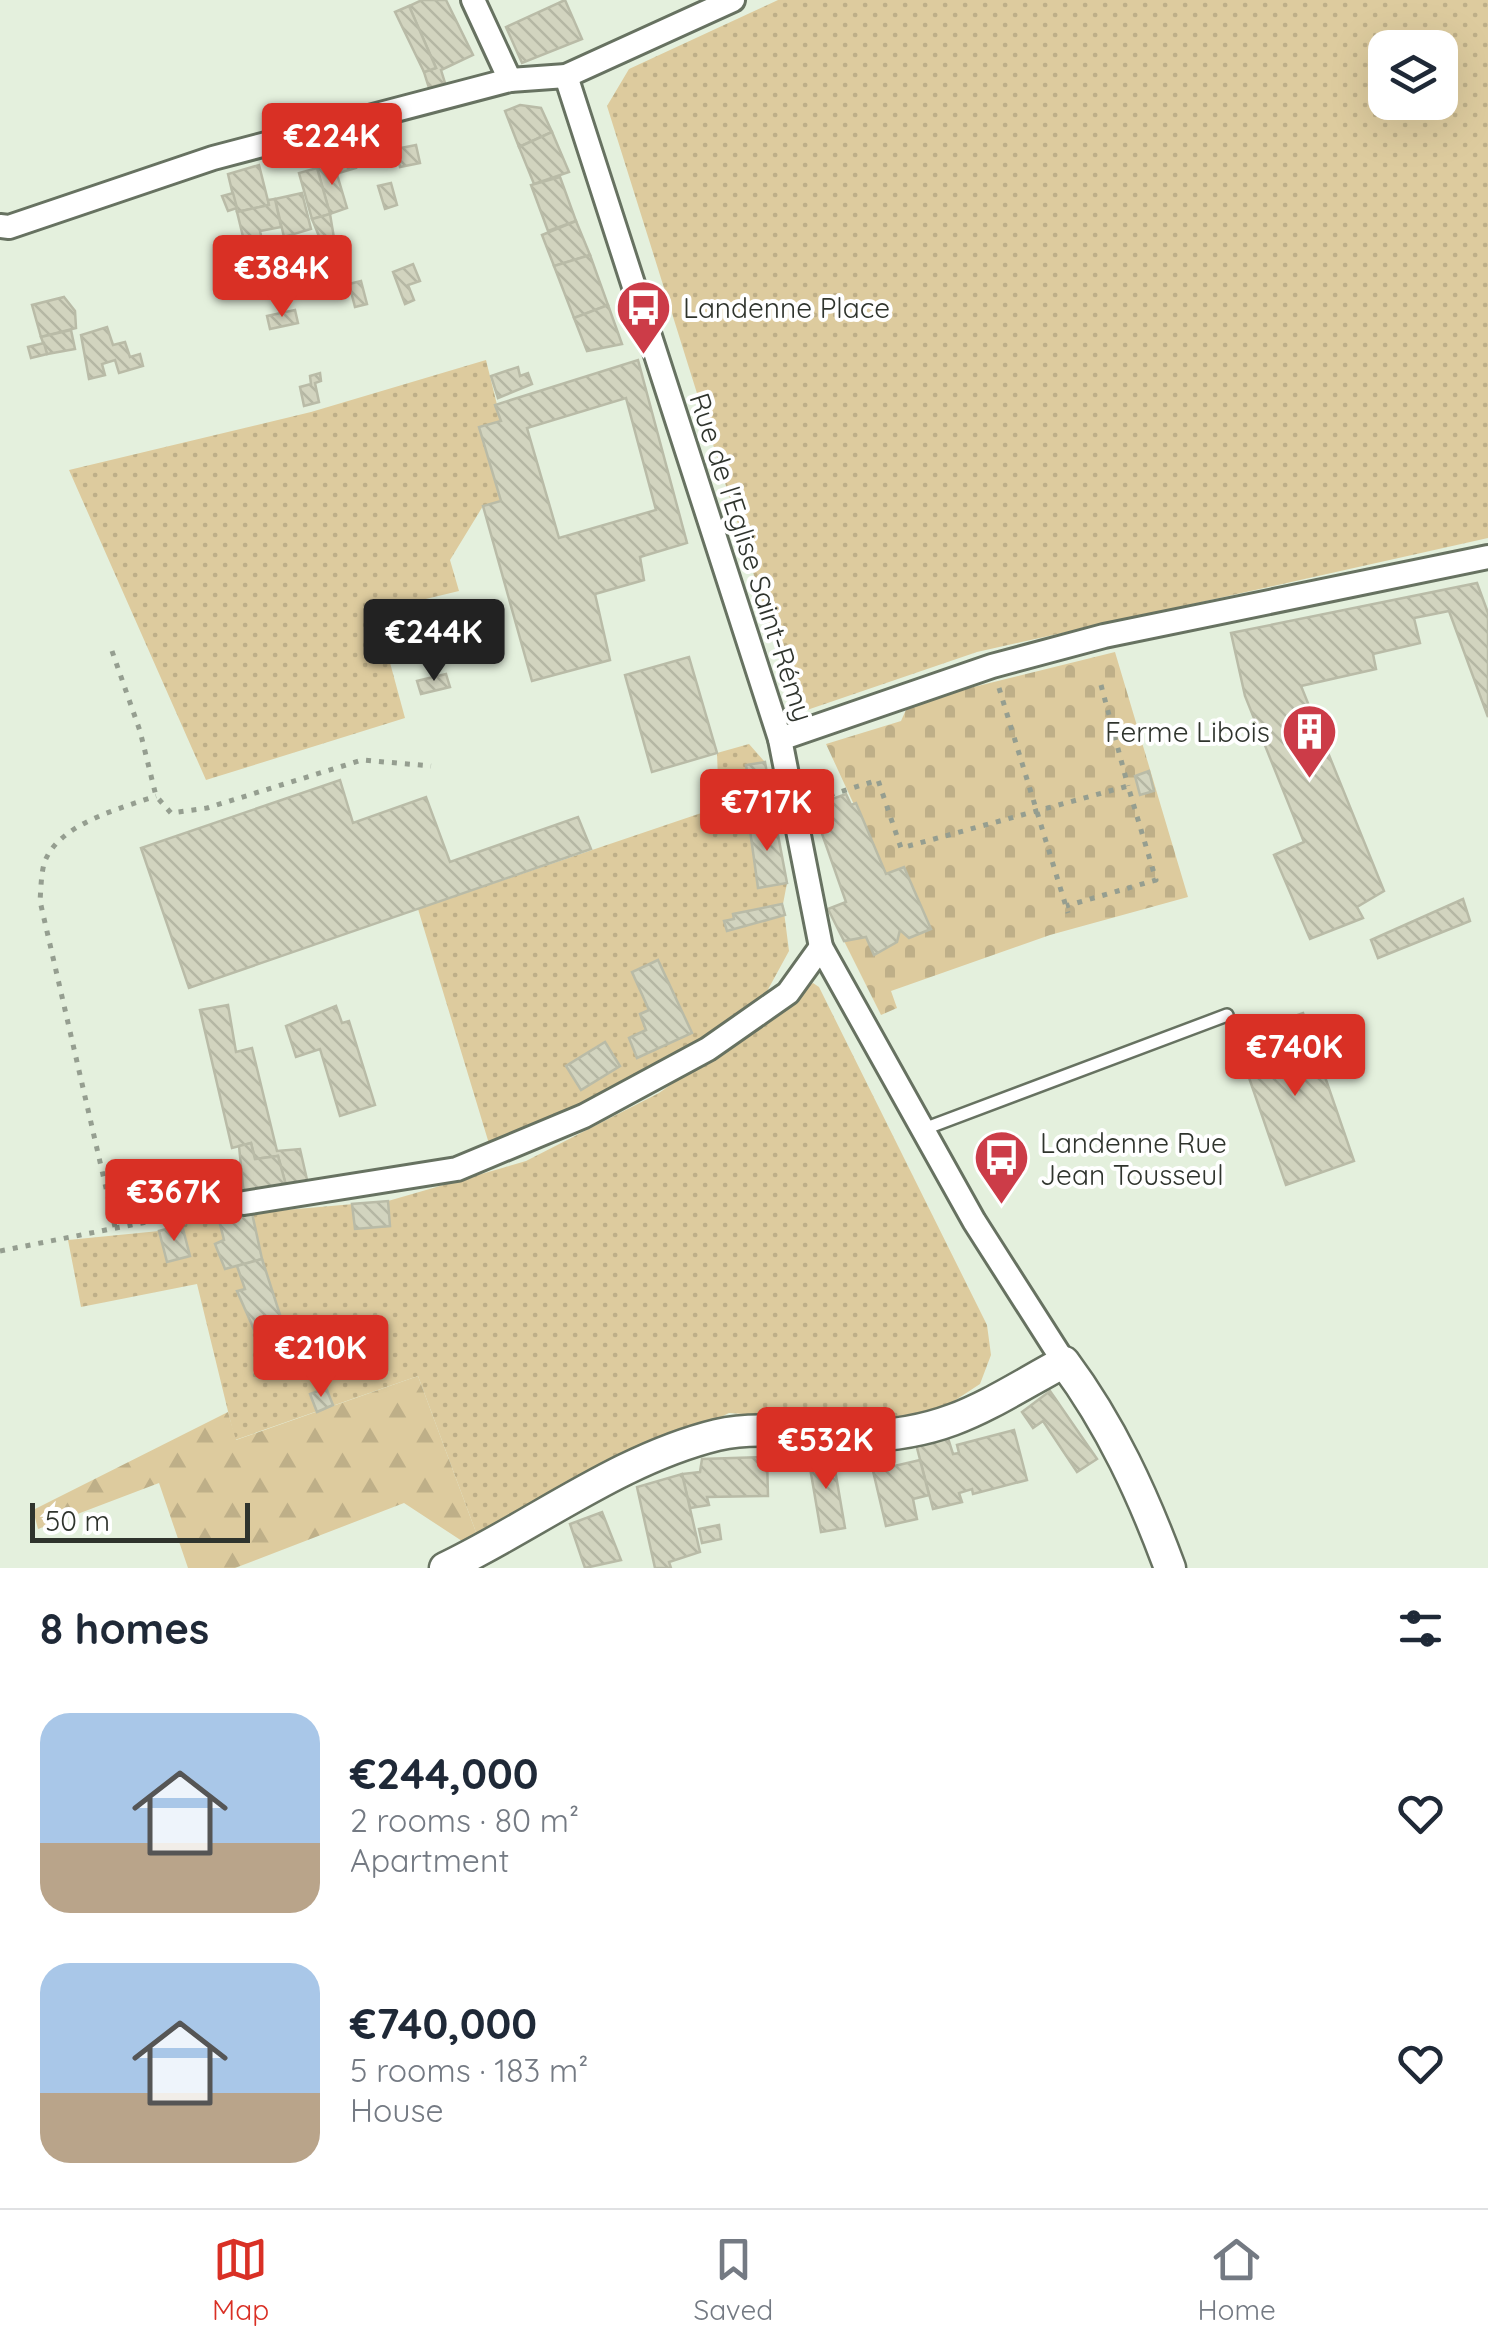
<!DOCTYPE html>
<html lang="en">
<head>
<meta charset="utf-8">
<style>
	body { margin:0; font-family:Quicksand,sans-serif; background:#f2f2f3; color:#1f2937; height:100vh; display:flex; flex-direction:column; font-size:38px; white-space:nowrap }
	* { box-sizing:border-box; margin:0 }
	p { font-size:32px; color:#747a83 }
	.icon { flex:none; width:55px; height:55px; fill:none; stroke:currentColor; stroke-width:2; stroke-linecap:round; stroke-linejoin:round }
	.map { position:relative; height:1568px; overflow:hidden }
	.side { display:flex; flex-direction:column; background:#fff; flex:1 }
	.side>* { flex:none }
	.fabs { position:absolute; left:1368px; top:30px; display:grid; gap:20px }
	.fabs a { display:grid; place-items:center; width:90px; height:90px; border-radius:20px; background:#fff; box-shadow:0 10px 40px #0002; font-size:50px }
	.scale { position:absolute; left:30px; bottom:25px; width:220px; box-sizing:border-box; padding-left:10px; border:5px solid #2f342d; border-top:0; font-size:28px; line-height:35px; white-space:nowrap; color:#2f342d; -webkit-text-stroke:8px #fff; paint-order:stroke }
	.price { position:absolute; translate:-50% -85px; padding:0 22px; border-radius:10px; background:#d93025; color:#fff; font-size:32px; line-height:65px; filter:drop-shadow(0 2px 5px #0008) }
	.price::after { content:''; position:absolute; left:50%; top:60px; width:30px; height:22px; margin-left:-15px; background:inherit; clip-path:polygon(0 0,100% 0,50% 100%) }
	.price.selected { background:#222; color:#fff }
	ul { padding:0; list-style:none }
	li { display:flex; align-items:center; gap:30px; height:250px; padding:0 40px }
	li span { display:grid; place-items:center; flex:none; width:280px; height:200px; border-radius:30px; color:#555 }
	li>.icon { margin-inline-start:auto }
	span .icon { width:120px; height:120px; fill:#fffc; stroke-width:1 }
	li b { font-size:42px }
	h2 { display:flex; justify-content:space-between; align-items:center; height:120px; padding:0 40px; font-size:42px }
	.dock { display:flex; justify-content:space-around; align-items:center; height:140px; border-top:2px solid #e0e1e3; background:#fff; font-size:28px; color:#747a83 }
	.dock a { display:grid; justify-items:center; gap:5px }
	.dock .selected { color:#d93025 }
	.map>svg:first-child { display:block }
	.grass { fill:url(#grass-dots); fill-rule:evenodd }
	.forest { fill:url(#forest-firs) }
	.cemetery { fill:url(#cemetery-stones) }
	.building { fill:url(#building-back-hatch); stroke:#b9bba7; stroke-width:2.5; fill-rule:evenodd }
	.lines { fill:none; stroke-linecap:round; stroke-linejoin:round }
	.service-casing { stroke:#677261; stroke-width:16 }
	.minor-casing { stroke:#677261; stroke-width:28 }
	.tertiary-casing { stroke:#677261; stroke-width:35 }
	.path { stroke:#959e90; stroke-width:5; stroke-dasharray:5 8; stroke-linecap:butt }
	.service { stroke:#fff; stroke-width:11 }
	.minor { stroke:#fff; stroke-width:22 }
	.tertiary { stroke:#fff; stroke-width:30 }
	.labels { text-anchor:middle; dominant-baseline:central; stroke-width:8; stroke-linejoin:round; paint-order:stroke }
	.poi-label { font-size:28px; fill:#2f342d; stroke:#fff; text-anchor:start }
	.street-label { font-size:28px; fill:#2f342d; stroke:#fff }
</style>
</head>
<body>
<div class="map">
<svg width="1488" height="1568" viewBox="0 0 1488 1568">
	<defs>
		<pattern id="grass-dots" width="8" height="8" patternUnits="userSpaceOnUse" patternTransform="scale(2.5)"><rect width="8" height="8" fill="#ddcb9e"/><path d="M2 2h.1M6 6h.1" fill="none" stroke="#beaf88" stroke-width="1.8" stroke-linecap="round"/></pattern>
		<pattern id="forest-firs" width="22" height="20" patternUnits="userSpaceOnUse" patternTransform="scale(2.5)"><rect width="22" height="20" fill="#ddcb9e"/><path d="M5 1l3.5 6h-7zM16 11l3.5 6h-7z" fill="#beaf88"/></pattern>
		<pattern id="cemetery-stones" width="16" height="16" patternUnits="userSpaceOnUse" patternTransform="scale(2.5)"><rect width="16" height="16" fill="#ddcb9e"/><path d="M2 7V4a2 2 0 0 1 4 0v3zM10 15v-3a2 2 0 0 1 4 0v3z" fill="#beaf88"/></pattern>
		<pattern id="building-back-hatch" width="6" height="6" patternUnits="userSpaceOnUse" patternTransform="scale(2.5)"><rect width="6" height="6" fill="#d2d4bf"/><path d="M-1 5l2 2M0 0l6 6M5-1l2 2" fill="none" stroke="#b5b7a4"/></pattern>
	</defs>
	<rect width="100%" height="100%" fill="#e4f0dd"/>
	<g class="grass">
		<path d="M778,0H1488V538L977,652L807,710L789,687L607,106L629,69ZM1385,48H1440V102H1385Z"/>
		<polygon points="486,360 501,421 480,428 501,501 483,506 450,560 459,591 376,611 405,718 206,780 69,470 311,412"/>
		<polygon points="749,744 765,762 787,883 783,904 789,951 765,995 699,1040 598,1097 490,1147 418,909 719,807 717,753"/>
		<polygon points="813,983 819,987 987,1325 991,1355 980,1384 951,1403 902,1419 856,1422 729,1413 477,1535 418,1376 235,1440 197,1284 81,1307 68,1240 159,1231 218,1216 388,1201 526,1161 659,1093"/>
	</g>
	<polygon class="forest" points="418,1376 477,1535 462,1541 404,1503 235,1568 188,1568 159,1483 38,1529 33,1510 228,1412 236,1440"/>
	<polygon class="cemetery" points="1115,652 1188,897 1050,935 891,991 897,1008 881,1015 844,941 866,937 874,954 897,942 900,930 909,938 931,929 904,867 886,874 826,744 901,721 909,703"/>
	<g class="building">
		<polygon points="422,0 446,0 473,55 441,70 445,83 429,88 424,72 436,68 409,6"/>
		<polygon points="565,0 582,39 522,63 506,27"/>
		<polygon points="409,6 436,68 424,72 395,12"/>
		<polygon points="520,105 541,108 552,132 519,147 505,111"/>
		<polygon points="552,132 569,172 534,184 519,147"/>
		<polygon points="348,138 356,168 339,173 330,143"/>
		<polygon points="416,145 420,163 400,167 396,149"/>
		<polygon points="333,161 347,208 330,214 317,168"/>
		<polygon points="259,165 269,205 237,212 228,174"/>
		<polygon points="317,168 330,214 312,219 299,173"/>
		<polygon points="560,177 576,221 548,231 531,185"/>
		<polygon points="391,183 397,205 385,209 378,186"/>
		<polygon points="233,193 237,208 228,211 222,196"/>
		<polygon points="302,193 311,229 284,237 275,199"/>
		<polygon points="275,199 281,227 260,231 263,244 246,249 237,212 269,205 268,200"/>
		<polygon points="330,214 334,238 321,241 312,219"/>
		<polygon points="576,221 590,255 554,266 542,235"/>
		<polygon points="590,255 608,305 574,318 554,266"/>
		<polygon points="413,264 420,281 408,285 414,300 405,304 393,272"/>
		<polygon points="361,281 367,304 355,307 349,284"/>
		<polygon points="64,297 75,311 76,328 41,337 32,305"/>
		<polygon points="608,305 622,344 587,351 574,318"/>
		<polygon points="295,310 298,323 270,329 267,316"/>
		<polygon points="107,327 113,345 125,342 130,357 140,354 143,366 119,373 115,360 102,364 105,375 89,379 81,335"/>
		<polygon points="71,330 75,349 47,354 41,337"/>
		<polygon points="44,343 47,354 31,358 28,347"/>
		<path d="M638,360L687,543L640,557L644,580L595,594L610,660L532,681L483,506L501,501L479,427L501,421L495,405ZM626,398L656,510L559,538L527,428Z"/>
		<polygon points="518,367 520,376 528,373 532,384 498,398 491,376"/>
		<polygon points="320,373 321,381 315,383 319,402 304,406 300,387 311,384 310,376"/>
		<polygon points="1477,583 1488,613 1488,717 1449,611 1414,618 1420,643 1373,654 1376,669 1301,686 1384,891 1357,907 1363,918 1310,939 1274,855 1304,842 1245,696 1231,633"/>
		<polygon points="689,657 717,753 652,772 625,675"/>
		<polygon points="446,674 450,687 421,694 417,681"/>
		<polygon points="765,762 775,819 723,823 719,783 748,778 746,765"/>
		<polygon points="1149,771 1154,791 1140,795 1135,776"/>
		<polygon points="340,780 353,823 426,797 450,862 578,817 591,849 189,988 141,848"/>
		<polygon points="846,794 851,805 856,803 886,874 904,867 931,929 909,938 900,930 897,942 874,955 866,937 844,941 828,909 846,902 821,831 830,827 821,803"/>
		<polygon points="775,819 787,883 758,888 749,823"/>
		<polygon points="1463,899 1470,921 1378,958 1371,940"/>
		<polygon points="782,904 785,915 727,931 724,921 734,919 733,914"/>
		<polygon points="658,960 692,1033 637,1058 629,1038 646,1030 640,1014 649,1010 632,972"/>
		<polygon points="228,1005 236,1052 252,1048 277,1151 300,1149 308,1184 287,1189 278,1156 255,1159 251,1143 232,1148 200,1010"/>
		<polygon points="336,1006 342,1023 349,1021 375,1105 340,1116 320,1049 296,1057 286,1026"/>
		<polygon points="1303,1013 1354,1161 1286,1185 1235,1037"/>
		<polygon points="605,1042 620,1066 581,1090 566,1066"/>
		<polygon points="251,1143 255,1159 278,1156 287,1189 244,1196 239,1146"/>
		<polygon points="388,1201 390,1226 355,1229 352,1204"/>
		<polygon points="252,1213 262,1259 225,1269 215,1244 224,1240 218,1216"/>
		<polygon points="182,1225 190,1256 167,1262 159,1231"/>
		<polygon points="262,1259 292,1352 267,1359 237,1291 245,1289 237,1266"/>
		<polygon points="326,1388 333,1405 317,1412 310,1394"/>
		<polygon points="1050,1391 1097,1459 1077,1472 1043,1421 1033,1428 1022,1412"/>
		<polygon points="1014,1430 1027,1480 973,1494 972,1489 959,1493 962,1502 933,1509 916,1444 947,1435 953,1454 959,1453 957,1445"/>
		<polygon points="832,1452 845,1528 821,1532 808,1456"/>
		<polygon points="767,1457 768,1496 707,1497 709,1505 690,1508 682,1474 700,1472 702,1459"/>
		<polygon points="920,1460 929,1495 913,1499 917,1519 886,1526 873,1471"/>
		<polygon points="682,1474 700,1552 669,1562 671,1568 655,1568 637,1487"/>
		<polygon points="602,1512 621,1560 585,1568 570,1524"/>
		<polygon points="719,1525 721,1539 702,1543 699,1529"/>
	</g>
	<g class="lines">
		<defs>
			<polyline id="service" points="924,1129 1227,1015"/>
			<g id="minor">
				<polyline points="473,0 510,80"/>
				<polyline points="566,76 780,739 821,947 974,1221 1064,1362"/>
				<polyline points="0,226 9,227 213,158 510,80 566,76 733,0"/>
				<polyline points="780,739 992,666 1104,636 1488,557"/>
				<polyline points="244,1203 457,1169 584,1116 708,1049 788,993 821,947"/>
			</g>
			<path id="tertiary" d="M445,1568C535,1525 619,1459 717,1435C765,1424 813,1437 861,1436C949,1435 990,1402 1064,1362C1111,1425 1143,1495 1170,1568"/>
		</defs>
		<use href="#service" class="service-casing"/>
		<use href="#minor" class="minor-casing"/>
		<use href="#tertiary" class="tertiary-casing"/>
		<g class="path">
			<polyline points="112,651 140,731 156,796 171,813 207,808 362,760 431,766"/>
			<polyline points="1101,685 1128,786"/>
			<polyline points="999,688 1068,913"/>
			<polyline points="817,799 878,780 901,848 1128,786 1156,880 1066,906"/>
			<path d="M115,1227L40,901C41,889 41,872 45,861C60,823 122,808 156,796"/>
			<polyline points="0,1251 222,1207"/>
		</g>
		<use href="#service" class="service"/>
		<use href="#minor" class="minor"/>
		<use href="#tertiary" class="tertiary"/>
	</g>
	<defs>
		<symbol id="bus-pin" viewBox="-11 -11 22 30"><path d="M0 17L-7.5 6A9.5 9.5 0 1 1 7.5 6Z" fill="#cc3c48" stroke="#fff"/><path d="M-5-6H5V4H4V6H2V4H-2V6H-4V4H-5ZM-3.5-4V0h7V-4ZM-3.5 1.2v1.5H-2V1.2ZM2 1.2v1.5H3.5V1.2Z" fill="#fff"/></symbol>
		<symbol id="building-pin" viewBox="-11 -11 22 30"><path d="M0 17L-7.5 6A9.5 9.5 0 1 1 7.5 6Z" fill="#cc3c48" stroke="#fff"/><path d="M-4-6H4V6H1V3H-1V6H-4ZM-2.5-4.3h1.7v1.8h-1.7ZM.8-4.3h1.7v1.8H.8ZM-2.5-1h1.7V.8h-1.7ZM.8-1h1.7V.8H.8Z" fill="#fff"/></symbol>
	</defs>
	<g fill-rule="evenodd">
		<use href="#bus-pin" x="612" y="276" width="63" height="86"/>
		<use href="#building-pin" x="1278" y="700" width="63" height="86"/>
		<use href="#bus-pin" x="970" y="1126" width="63" height="86"/>
	</g>
	<g class="labels">
		<g class="poi-label">
			<text x="683" y="307">Landenne Place</text>
			<text x="1270" y="731" text-anchor="end">Ferme Libois</text>
			<text x="1040" y="1142">Landenne Rue<tspan x="1040" dy="32">Jean Tousseul</tspan></text>
		</g>
		<g class="street-label">
			<text transform="translate(752 557) rotate(72)">Rue de l'Eglise Saint-Rémy</text>
		</g>
	</g>
</svg>
<div class="fabs">
<a><svg class="icon" aria-label="layers" viewBox="0 0 24 24"><path d="M12 4l9 5-9 5-9-5zM3 14l9 5 9-5"/></svg></a>
</div>
<div class="scale">50 m</div>
<b class="price" style="left:332px;top:188px">€224K</b>
<b class="price" style="left:282px;top:320px">€384K</b>
<b class="price selected" style="left:434px;top:684px">€244K</b>
<b class="price" style="left:767px;top:854px">€717K</b>
<b class="price" style="left:1295px;top:1099px">€740K</b>
<b class="price" style="left:174px;top:1244px">€367K</b>
<b class="price" style="left:321px;top:1400px">€210K</b>
<b class="price" style="left:826px;top:1492px">€532K</b>
</div>
<section class="side">
<h2>8 homes<svg class="icon" aria-label="filters" viewBox="0 0 24 24"><path d="M4 7h16M4 17h16"/><circle cx="9" cy="7" r="2"/><circle cx="15" cy="17" r="2"/></svg></h2>
<ul>
<li><span style="background:linear-gradient(#a9c7e8 65%,#b9a48a 0)"><svg class="icon" aria-label="home" viewBox="0 0 24 24"><path d="M3 11l9-7 9 7M6 9v11h12V9"/></svg></span><div><b>€244,000</b><p>2 rooms · 80 m²</p><p>Apartment</p></div><svg class="icon" aria-label="heart" viewBox="0 0 24 24"><path d="M12 20l-8-8c-3-5 5-10 8-4 3-6 11-1 8 4z"/></svg></li>
<li><span style="background:linear-gradient(#a9c7e8 65%,#b9a48a 0)"><svg class="icon" aria-label="home" viewBox="0 0 24 24"><path d="M3 11l9-7 9 7M6 9v11h12V9"/></svg></span><div><b>€740,000</b><p>5 rooms · 183 m²</p><p>House</p></div><svg class="icon" aria-label="heart" viewBox="0 0 24 24"><path d="M12 20l-8-8c-3-5 5-10 8-4 3-6 11-1 8 4z"/></svg></li>
</ul>
</section>
<nav class="dock">
<a class="selected"><svg class="icon" aria-label="map" viewBox="0 0 24 24"><path d="M3 6l6-2 6 2 6-2v14l-6 2-6-2-6 2zM9 4v14M15 6v14"/></svg>Map</a>
<a><svg class="icon" aria-label="saved" viewBox="0 0 24 24"><path d="M7 4h10v16l-5-4-5 4z"/></svg>Saved</a>
<a><svg class="icon" aria-label="home" viewBox="0 0 24 24"><path d="M3 11l9-7 9 7M6 9v11h12V9"/></svg>Home</a>
</nav>
</body>
</html>
